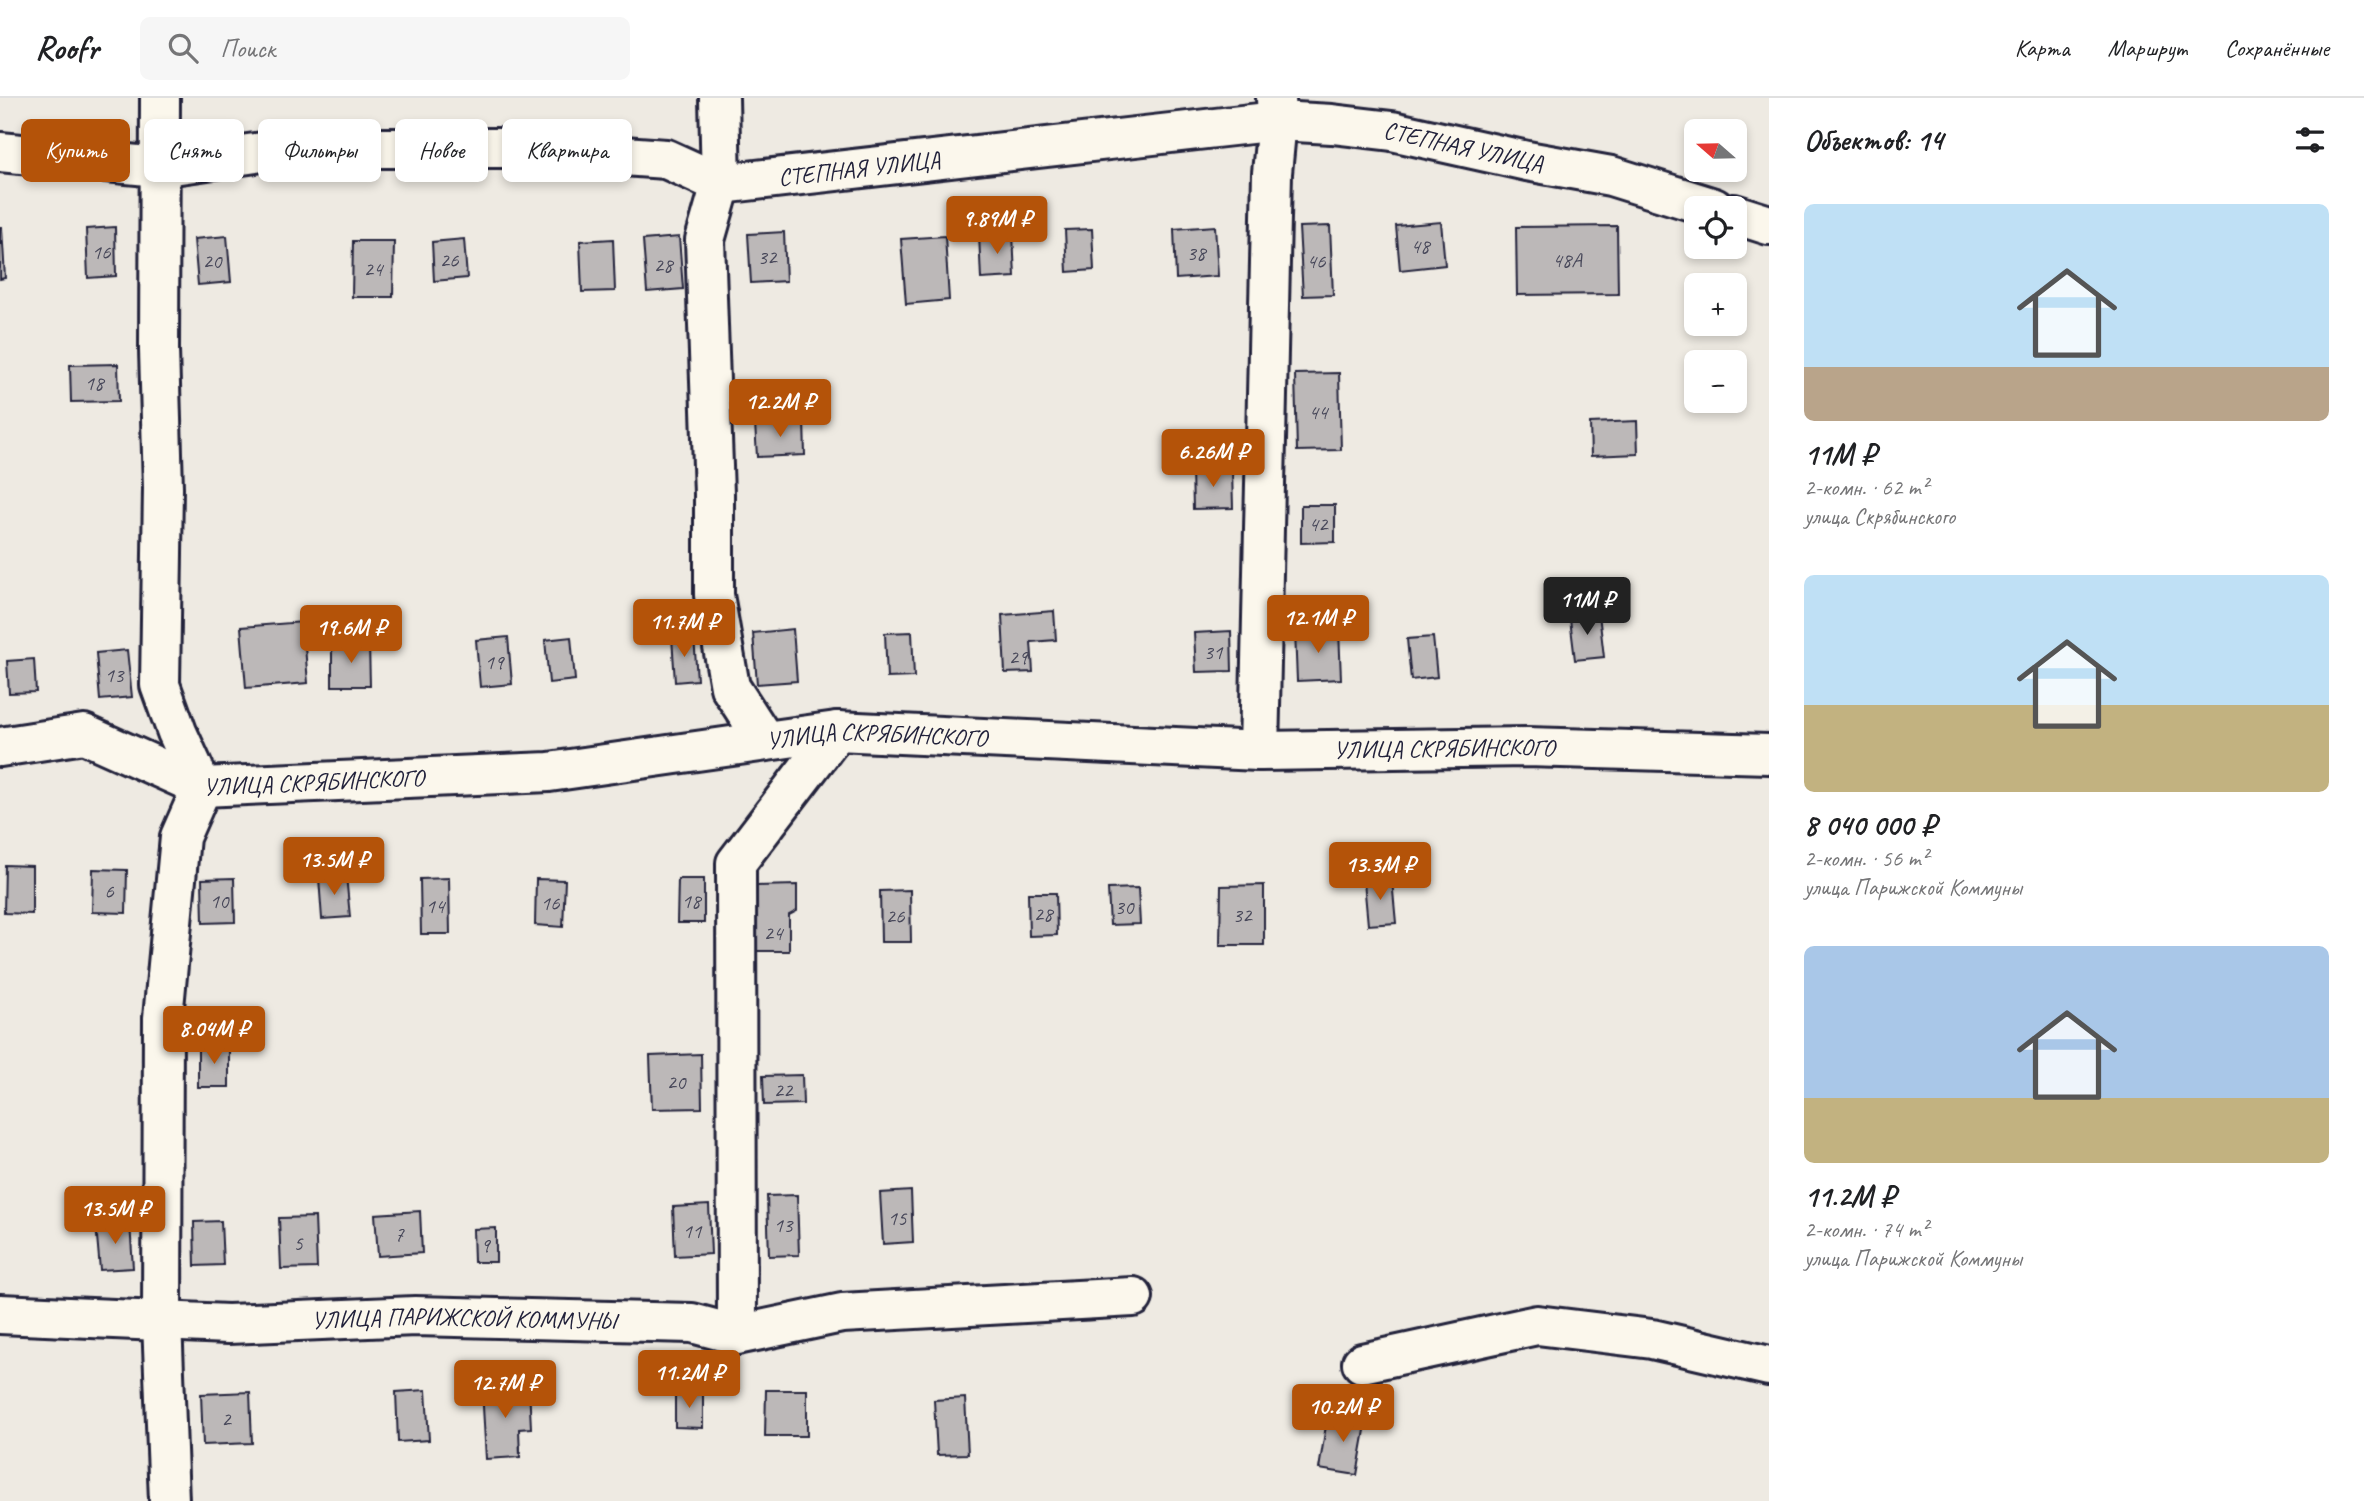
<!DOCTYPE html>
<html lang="ru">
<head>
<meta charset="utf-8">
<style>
	body { margin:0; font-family:Caveat,sans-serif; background:#f6f6f6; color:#202124; height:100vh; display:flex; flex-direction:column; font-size:26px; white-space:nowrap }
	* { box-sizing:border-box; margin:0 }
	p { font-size:23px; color:#757577 }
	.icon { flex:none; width:38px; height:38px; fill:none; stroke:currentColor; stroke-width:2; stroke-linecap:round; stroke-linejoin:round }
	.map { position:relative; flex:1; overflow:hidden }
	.sheet { display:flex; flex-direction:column; background:#fff; width:595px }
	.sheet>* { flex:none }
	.guide { position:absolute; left:21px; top:21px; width:665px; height:63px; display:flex; gap:14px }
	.needle { width:46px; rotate:290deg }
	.fabs { position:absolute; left:1684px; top:21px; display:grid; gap:14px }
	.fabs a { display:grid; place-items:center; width:63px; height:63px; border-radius:10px; background:#fff; box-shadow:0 4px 10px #0003; font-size:35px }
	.price { position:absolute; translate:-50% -60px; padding:0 16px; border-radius:7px; background:#b45309; color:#fff; font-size:23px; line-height:46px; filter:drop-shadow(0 2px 4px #0008) }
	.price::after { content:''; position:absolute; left:50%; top:42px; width:21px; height:16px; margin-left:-10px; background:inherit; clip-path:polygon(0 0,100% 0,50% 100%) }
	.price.selected { background:#222; color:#fff }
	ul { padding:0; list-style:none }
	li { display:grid; align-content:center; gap:14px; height:371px; padding:0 35px }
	li span { display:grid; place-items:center; height:217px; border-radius:10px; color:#555 }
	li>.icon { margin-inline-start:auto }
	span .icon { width:126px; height:126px; fill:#fffc; stroke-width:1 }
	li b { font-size:30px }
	h2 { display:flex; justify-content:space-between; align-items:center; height:84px; padding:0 35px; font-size:30px }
	.chip { padding:0 24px; border-radius:10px; background:#fff; box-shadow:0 4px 10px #0003; font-size:24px; line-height:63px }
	.chip.selected { background:#b45309; color:#fff }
	header { display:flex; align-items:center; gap:42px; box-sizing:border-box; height:98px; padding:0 35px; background:#fff; border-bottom:2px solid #e0e0e0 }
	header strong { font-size:33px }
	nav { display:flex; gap:38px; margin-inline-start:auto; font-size:24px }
	.search { width:490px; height:63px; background:#f6f6f6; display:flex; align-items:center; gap:18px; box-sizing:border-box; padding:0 24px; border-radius:10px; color:#757577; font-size:26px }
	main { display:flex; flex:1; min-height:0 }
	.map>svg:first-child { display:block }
	.building { fill:#bcb8b8; stroke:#22223b; stroke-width:2 }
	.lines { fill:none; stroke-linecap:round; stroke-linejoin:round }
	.minor-casing { stroke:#22223b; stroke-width:44 }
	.minor { stroke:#fbf7ec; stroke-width:38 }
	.labels { text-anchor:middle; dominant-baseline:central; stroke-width:6; stroke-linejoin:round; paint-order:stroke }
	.number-label { font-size:21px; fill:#48485a }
	.street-label { font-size:24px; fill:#22223b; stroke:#fbf7ec }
</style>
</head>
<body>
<header>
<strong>Roofr</strong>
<div class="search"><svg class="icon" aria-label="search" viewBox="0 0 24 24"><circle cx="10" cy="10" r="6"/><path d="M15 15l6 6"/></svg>Поиск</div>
<nav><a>Карта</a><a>Маршрут</a><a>Сохранённые</a></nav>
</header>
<main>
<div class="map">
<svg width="1769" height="1403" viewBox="0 0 1769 1403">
	<rect width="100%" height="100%" fill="#eeeae2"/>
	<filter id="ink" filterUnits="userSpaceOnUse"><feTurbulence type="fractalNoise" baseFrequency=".0143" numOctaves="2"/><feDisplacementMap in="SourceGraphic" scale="14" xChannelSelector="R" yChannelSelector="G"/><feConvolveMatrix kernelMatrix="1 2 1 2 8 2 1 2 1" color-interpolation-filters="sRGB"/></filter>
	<g filter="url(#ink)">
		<g class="building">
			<polygon points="1441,124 1445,167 1400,172 1396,128"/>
			<polygon points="1215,128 1218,178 1176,181 1174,131"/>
			<polygon points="1330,128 1333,197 1303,198 1299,129"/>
			<polygon points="1617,128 1618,196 1517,197 1516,129"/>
			<polygon points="0,129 2,129 5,180 0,181"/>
			<polygon points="115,129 116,178 88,180 86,131"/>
			<polygon points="1092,131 1094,172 1067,174 1065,132"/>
			<polygon points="784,134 786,183 751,185 748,136"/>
			<polygon points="1013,135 1015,179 981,181 979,136"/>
			<polygon points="227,138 231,184 198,187 194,141"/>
			<polygon points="945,138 949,202 906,206 901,141"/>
			<polygon points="679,139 683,191 647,194 643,142"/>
			<polygon points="464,141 467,180 434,183 432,144"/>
			<polygon points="613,141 615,193 582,194 580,143"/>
			<polygon points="353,143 394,143 393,199 352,199"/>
			<polygon points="118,266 119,303 71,304 70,267"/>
			<polygon points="1339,275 1341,352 1297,353 1295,276"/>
			<polygon points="804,322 805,357 757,359 755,325"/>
			<polygon points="1637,323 1638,356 1591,358 1590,325"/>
			<polygon points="1232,371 1233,410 1193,411 1192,372"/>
			<polygon points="1301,407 1335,407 1335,444 1301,445"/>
			<polygon points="1054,513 1056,542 1031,544 1033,574 1005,575 1002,517"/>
			<polygon points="1599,516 1604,559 1575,562 1570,521"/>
			<polygon points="303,524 308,585 246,590 241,529"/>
			<polygon points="793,531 797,583 757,586 753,535"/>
			<polygon points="1339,532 1341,581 1297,583 1295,533"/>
			<polygon points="1231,533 1232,573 1196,574 1194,535"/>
			<polygon points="912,534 914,579 887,580 885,535"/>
			<polygon points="694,538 697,582 675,584 672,539"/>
			<polygon points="508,539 512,586 480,589 476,542"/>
			<polygon points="571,539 575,582 549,585 545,542"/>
			<polygon points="1433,539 1437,579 1411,582 1407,541"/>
			<polygon points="369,545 370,588 332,588 332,546"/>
			<polygon points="127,552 132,599 100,602 96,555"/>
			<polygon points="34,561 36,594 9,595 7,563"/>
			<polygon points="5,767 32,768 32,816 4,815"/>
			<polygon points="93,771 127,772 126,815 92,814"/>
			<polygon points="346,777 350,819 322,821 319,780"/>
			<polygon points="234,780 235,824 203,825 202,781"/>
			<polygon points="449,780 450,836 421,836 420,781"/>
			<polygon points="536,781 565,782 563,829 535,827"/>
			<polygon points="678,781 704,781 704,825 677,825"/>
			<polygon points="1392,782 1396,825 1368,827 1364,784"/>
			<polygon points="797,787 797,813 789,817 789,853 757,853 756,788"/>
			<polygon points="1264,787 1264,847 1220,847 1221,788"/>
			<polygon points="1138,790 1140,826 1110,827 1108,791"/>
			<polygon points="910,792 911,844 881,844 880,793"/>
			<polygon points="1028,795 1056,795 1057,837 1029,838"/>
			<rect x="198" y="947" width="31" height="42"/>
			<polygon points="701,956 702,1010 652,1011 650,958"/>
			<polygon points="802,977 803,1006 764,1007 763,978"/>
			<polygon points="911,1093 913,1144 883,1146 880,1095"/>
			<polygon points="797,1097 799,1157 769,1158 767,1098"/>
			<polygon points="709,1107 711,1156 675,1158 673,1109"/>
			<polygon points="420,1113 422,1155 378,1158 375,1116"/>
			<polygon points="315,1119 317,1170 281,1171 279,1120"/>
			<polygon points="221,1123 223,1167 195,1168 194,1124"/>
			<polygon points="130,1125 133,1170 100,1172 96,1127"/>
			<polygon points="496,1130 496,1164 474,1164 473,1131"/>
			<polygon points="529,1289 531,1330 519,1331 520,1359 486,1361 482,1291"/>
			<polygon points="426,1292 429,1342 398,1344 396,1294"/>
			<polygon points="766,1292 807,1292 807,1338 765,1338"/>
			<polygon points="675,1293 703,1294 703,1330 675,1329"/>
			<polygon points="250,1294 252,1345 203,1347 201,1296"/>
			<polygon points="965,1300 968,1356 937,1357 934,1302"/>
			<polygon points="1328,1315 1367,1321 1357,1377 1319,1371"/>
		</g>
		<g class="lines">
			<defs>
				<g id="minor">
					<polyline points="160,0 159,252 163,390 160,587 177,634 202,689 180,739 163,920 162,1223 169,1403"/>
					<polyline points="719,0 721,86 705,142 714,396 714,497 730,589 765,643"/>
					<path id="s1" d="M0,54L159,69L290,50H509L666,61L721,86L1277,23L1332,26L1392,33L1527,63L1611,78L1714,110"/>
					<polyline points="1734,116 1769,127"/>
					<path id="s2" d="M0,649L84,636L202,689L549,674L837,633L1259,653L1527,649L1769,656"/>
					<polyline points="1259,653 1272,75 1277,23 1276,0"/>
					<path id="s3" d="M0,1216L228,1226L415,1218L692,1225L737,1237L842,1215L1133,1199"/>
					<polyline points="737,1237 736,765 837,633"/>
					<polyline points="1362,1265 1537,1227 1652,1241 1769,1268"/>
				</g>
			</defs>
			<use href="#minor" class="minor-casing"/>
			<use href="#minor" class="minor"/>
		</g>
	</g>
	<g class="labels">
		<g class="number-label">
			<text x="1420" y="148">48</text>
			<text x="101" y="154">16</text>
			<text x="1196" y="155">38</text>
			<text x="767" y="159">32</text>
			<text x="449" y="162">26</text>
			<text x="1567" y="162">48А</text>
			<text x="212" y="163">20</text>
			<text x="1316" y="163">46</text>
			<text x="663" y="167">28</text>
			<text x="373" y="171">24</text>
			<text x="94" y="285">18</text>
			<text x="1318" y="314">44</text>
			<text x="1318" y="426">42</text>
			<text x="1213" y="554">31</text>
			<text x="1018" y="559">29</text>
			<text x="494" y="564">19</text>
			<text x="114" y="577">13</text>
			<text x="109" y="793">6</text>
			<text x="219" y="803">10</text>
			<text x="691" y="803">18</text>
			<text x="550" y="805">16</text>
			<text x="435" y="808">14</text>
			<text x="1124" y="809">30</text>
			<text x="1043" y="816">28</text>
			<text x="1242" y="817">32</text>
			<text x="895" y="818">26</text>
			<text x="773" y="835">24</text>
			<text x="676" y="984">20</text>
			<text x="783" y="992">22</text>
			<text x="897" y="1120">15</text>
			<text x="783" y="1127">13</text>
			<text x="692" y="1133">11</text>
			<text x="399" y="1136">7</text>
			<text x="298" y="1145">5</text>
			<text x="485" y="1147">9</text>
			<text x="226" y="1321">2</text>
		</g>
		<g class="street-label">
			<text stroke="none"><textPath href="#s1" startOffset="1477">СТЕПНАЯ УЛИЦА</textPath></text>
			<text stroke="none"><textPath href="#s1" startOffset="868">СТЕПНАЯ УЛИЦА</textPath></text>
			<text stroke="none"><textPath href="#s2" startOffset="892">УЛИЦА СКРЯБИНСКОГО</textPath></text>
			<text stroke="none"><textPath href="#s2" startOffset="1460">УЛИЦА СКРЯБИНСКОГО</textPath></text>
			<text stroke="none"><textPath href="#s2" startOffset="326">УЛИЦА СКРЯБИНСКОГО</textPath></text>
			<text stroke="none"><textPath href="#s3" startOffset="464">УЛИЦА ПАРИЖСКОЙ КОММУНЫ</textPath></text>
		</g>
	</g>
</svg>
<div class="fabs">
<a><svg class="needle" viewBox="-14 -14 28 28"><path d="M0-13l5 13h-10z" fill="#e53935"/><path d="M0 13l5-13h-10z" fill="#757577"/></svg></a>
<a><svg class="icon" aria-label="locate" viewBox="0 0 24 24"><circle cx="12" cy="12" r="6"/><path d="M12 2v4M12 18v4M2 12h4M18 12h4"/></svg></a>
<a>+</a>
<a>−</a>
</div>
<b class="price" style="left:997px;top:158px">9.89M ₽</b>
<b class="price" style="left:780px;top:341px">12.2M ₽</b>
<b class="price" style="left:1213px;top:391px">6.26M ₽</b>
<b class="price selected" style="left:1587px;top:539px">11M ₽</b>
<b class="price" style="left:1318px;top:557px">12.1M ₽</b>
<b class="price" style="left:684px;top:561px">11.7M ₽</b>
<b class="price" style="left:351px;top:567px">19.6M ₽</b>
<b class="price" style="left:334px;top:799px">13.5M ₽</b>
<b class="price" style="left:1380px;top:804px">13.3M ₽</b>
<b class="price" style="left:214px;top:968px">8.04M ₽</b>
<b class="price" style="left:115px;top:1148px">13.5M ₽</b>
<b class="price" style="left:689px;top:1312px">11.2M ₽</b>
<b class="price" style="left:505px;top:1322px">12.7M ₽</b>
<b class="price" style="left:1343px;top:1346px">10.2M ₽</b>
<div class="guide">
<a class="chip selected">Купить</a>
<a class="chip">Снять</a>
<a class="chip">Фильтры</a>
<a class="chip">Новое</a>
<a class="chip">Квартира</a>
</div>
</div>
<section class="sheet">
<h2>Объектов: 14<svg class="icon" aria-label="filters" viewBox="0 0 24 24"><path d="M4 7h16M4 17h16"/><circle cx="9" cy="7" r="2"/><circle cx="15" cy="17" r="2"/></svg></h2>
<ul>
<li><span style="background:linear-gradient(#bfe0f5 75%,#b9a48a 0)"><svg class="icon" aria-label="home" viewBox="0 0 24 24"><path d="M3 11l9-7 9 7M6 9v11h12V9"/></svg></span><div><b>11M ₽</b><p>2-комн. · 62 m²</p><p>улица Скрябинского</p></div></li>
<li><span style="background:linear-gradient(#bfe0f5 60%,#c2b280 0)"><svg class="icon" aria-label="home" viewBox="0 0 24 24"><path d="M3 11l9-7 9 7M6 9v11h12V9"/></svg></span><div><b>8 040 000 ₽</b><p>2-комн. · 56 m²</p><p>улица Парижской Коммуны</p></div></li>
<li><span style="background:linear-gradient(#a9c7e8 70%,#c2b280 0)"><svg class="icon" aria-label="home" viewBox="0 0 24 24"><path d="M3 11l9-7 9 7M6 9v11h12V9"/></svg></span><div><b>11.2M ₽</b><p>2-комн. · 74 m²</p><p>улица Парижской Коммуны</p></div></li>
</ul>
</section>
</main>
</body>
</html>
